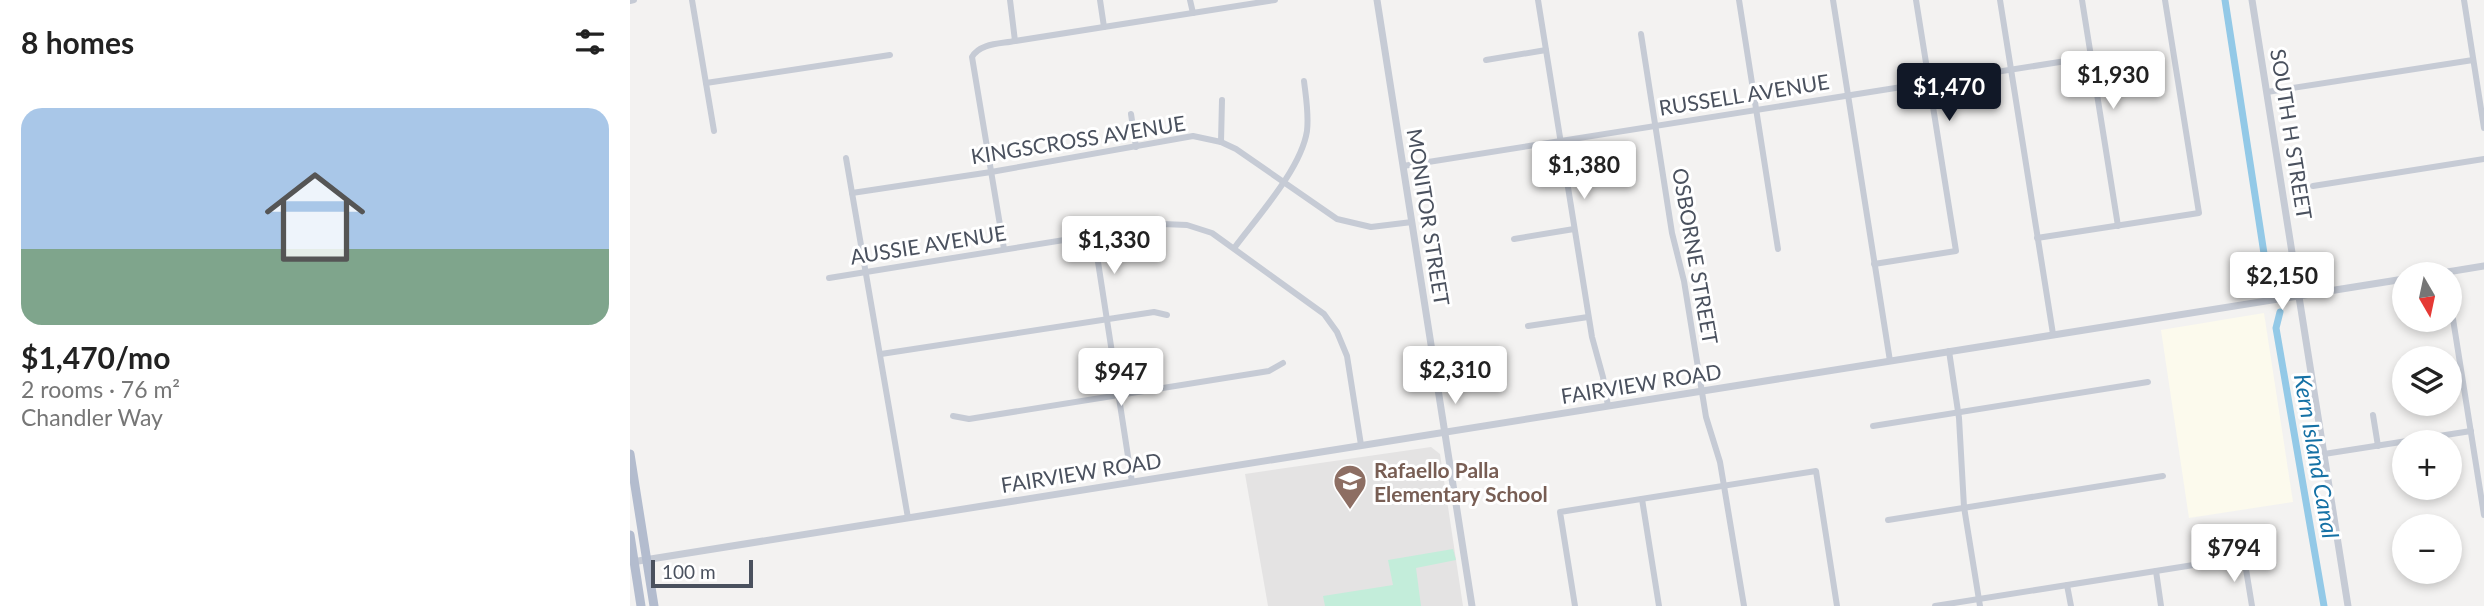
<!DOCTYPE html>
<html lang="en">
<head>
<meta charset="utf-8">
<style>
	body { margin:0; font-family:Lato,sans-serif; background:#f6f6f6; color:#222; height:100vh; display:flex; flex-direction:column; font-size:26px; white-space:nowrap }
	* { box-sizing:border-box; margin:0 }
	p { font-size:23px; color:#767676 }
	.icon { flex:none; width:38px; height:38px; fill:none; stroke:currentColor; stroke-width:2; stroke-linecap:round; stroke-linejoin:round }
	.map { position:relative; flex:1; overflow:hidden }
	.sheet { display:flex; flex-direction:column; background:#fff; width:630px }
	.sheet>* { flex:none }
	.needle { width:46px; rotate:171deg }
	.controls { position:absolute; left:1762px; top:262px; display:grid; gap:14px }
	.controls a { display:grid; place-items:center; width:70px; height:70px; border-radius:50%; background:#fff; box-shadow:0 4px 10px #0003; font-size:35px }
	.scale { position:absolute; left:21px; bottom:18px; width:102px; box-sizing:border-box; padding-left:7px; border:4px solid #4a515e; border-top:0; font-size:19px; line-height:24px; white-space:nowrap; color:#4a515e; -webkit-text-stroke:5px #fff; paint-order:stroke }
	.price { position:absolute; translate:-50% -60px; padding:0 16px; border-radius:7px; background:#fff; color:#222; font-size:23px; line-height:46px; filter:drop-shadow(0 2px 4px #0008) }
	.price::after { content:''; position:absolute; left:50%; top:42px; width:21px; height:16px; margin-left:-10px; background:inherit; clip-path:polygon(0 0,100% 0,50% 100%) }
	.price.selected { background:#111827; color:#fff }
	ul { padding:0; list-style:none }
	li { display:grid; align-content:center; gap:14px; height:371px; padding:0 21px }
	li+li { border-top:2px solid #e0e0e0 }
	li span { display:grid; place-items:center; height:217px; border-radius:21px; color:#555 }
	li>.icon { margin-inline-start:auto }
	span .icon { width:126px; height:126px; fill:#fffc; stroke-width:1 }
	li b { font-size:30px }
	h2 { display:flex; justify-content:space-between; align-items:center; height:84px; padding:0 21px; font-size:30px }
	main { display:flex; flex:1; min-height:0 }
	.map>svg:first-child { display:block }
	.commercial { fill:#fcfaed }
	.education { fill:#e4e3e3 }
	.pitch { fill:#c3edda }
	.lines { fill:none; stroke-linecap:round; stroke-linejoin:round }
	.canal { stroke:#93c9e7; stroke-width:7 }
	.minor { stroke:#c6cbd5; stroke-width:6 }
	.tertiary { stroke:#c6cbd5; stroke-width:7 }
	.primary { stroke:#b3bcce; stroke-width:9 }
	.labels { text-anchor:middle; dominant-baseline:central; stroke-width:6; stroke-linejoin:round; paint-order:stroke }
	.street-label { font-size:21px; fill:#4a515e; stroke:#fff }
	.education-label { font-size:21px; font-weight:bold; fill:#785e54; stroke:#fff; text-anchor:start }
	.water-label { font-size:23px; font-style:italic; fill:#1571a5; stroke:#fff }
</style>
</head>
<body>
<main>
<section class="sheet">
<h2>8 homes<svg class="icon" aria-label="filters" viewBox="0 0 24 24"><path d="M4 7h16M4 17h16"/><circle cx="9" cy="7" r="2"/><circle cx="15" cy="17" r="2"/></svg></h2>
<ul>
<li><span style="background:linear-gradient(#a9c7e8 65%,#7fa58c 0)"><svg class="icon" aria-label="home" viewBox="0 0 24 24"><path d="M3 11l9-7 9 7M6 9v11h12V9"/></svg></span><div><b>$1,470/mo</b><p>2 rooms · 76 m²</p><p>Chandler Way</p></div></li>
</ul>
</section>
<div class="map">
<svg width="1854" height="606" viewBox="0 0 1854 606">
	<rect width="100%" height="100%" fill="#f3f2f1"/>
	<polygon class="commercial" points="1634,313 1663,502 1559,518 1531,330"/>
	<polygon class="education" points="801,447 810,454 833,606 638,606 615,474"/>
	<polygon class="pitch" points="823,549 826,560 786,568 791,606 695,606 693,596 763,585 758,560"/>
	<g class="lines">
		<g class="canal">
			<polyline points="1595,0 1637,273 1646,286"/>
			<polyline points="1650,312 1646,328 1694,606"/>
		</g>
		<g class="minor">
			<polyline points="62,0 84,131"/>
			<polyline points="380,0 385,41"/>
			<polyline points="470,0 474,27"/>
			<polyline points="560,0 563,13"/>
			<polyline points="908,0 962,337 973,377 978,406"/>
			<polyline points="1109,0 1148,249"/>
			<polyline points="1203,0 1260,361"/>
			<polyline points="1370,0 1423,334"/>
			<polyline points="1452,0 1488,226"/>
			<polyline points="1834,0 1854,128"/>
			<polyline points="0,1 4,0"/>
			<polyline points="1011,34 1042,233 1054,281 1076,417 1090,462 1114,606"/>
			<polyline points="856,60 916,50"/>
			<polyline points="76,83 260,55"/>
			<polyline points="1637,92 1843,60"/>
			<polyline points="501,114 506,147"/>
			<polyline points="591,142 592,100"/>
			<polyline points="216,158 278,518"/>
			<polyline points="773,166 1461,57"/>
			<polyline points="1683,186 1854,159"/>
			<polyline points="222,193 361,172 563,136 591,142 606,149 707,219 741,227 782,222"/>
			<polyline points="464,236 502,482"/>
			<polyline points="1407,238 1569,213 1535,0"/>
			<polyline points="884,239 944,229"/>
			<path d="M605,247C628,216 671,169 677,131C679,114 676,98 674,81"/>
			<path d="M374,249L342,57C350,43 370,44 385,41L645,0"/>
			<polyline points="1244,264 1326,251 1286,0"/>
			<polyline points="199,278 533,224 557,225 582,233 694,314 707,332 717,356 731,445"/>
			<polyline points="1820,300 1854,515"/>
			<polyline points="898,326 958,317"/>
			<polyline points="1319,351 1329,418 1334,507 1350,606"/>
			<polyline points="251,354 524,312 537,315"/>
			<polyline points="1743,415 1748,446"/>
			<polyline points="323,416 339,419 639,371 653,363"/>
			<polyline points="1243,426 1518,382"/>
			<polyline points="1694,454 1841,431"/>
			<polyline points="1012,499 1029,606"/>
			<polyline points="1258,520 1533,476"/>
			<polyline points="1526,571 1531,606"/>
			<polyline points="1437,585 1441,606"/>
			<polyline points="945,606 930,512 1186,471 1207,606"/>
			<polyline points="1305,606 1614,557 1622,606"/>
		</g>
		<g class="tertiary">
			<polyline points="747,0 842,606"/>
			<polyline points="1622,0 1718,606"/>
			<polyline points="1799,275 1854,266"/>
			<polyline points="2,562 1774,279"/>
		</g>
		<g class="primary">
			<polyline points="0,454 24,606"/>
			<polyline points="0,535 11,606"/>
		</g>
	</g>
	<defs>
		<symbol id="school-pin" viewBox="-11 -11 22 30"><path d="M0 17L-7.5 6A9.5 9.5 0 1 1 7.5 6Z" fill="#8d6e63" stroke="#fff"/><path d="M0-5L7-2L0 1L-7-2ZM-4 1L0 2.5L4 1V4Q0 6-4 4Z" fill="#fff"/></symbol>
	</defs>
	<g fill-rule="evenodd">
		<use href="#school-pin" x="701" y="462" width="38" height="52"/>
	</g>
	<g class="labels">
		<g class="street-label">
			<text transform="translate(1114 94) rotate(-9)">RUSSELL AVENUE</text>
			<text transform="translate(1662 134) rotate(81)">SOUTH H STREET</text>
			<text transform="translate(448 139) rotate(-9)">KINGSCROSS AVENUE</text>
			<text transform="translate(799 217) rotate(81)">MONITOR STREET</text>
			<text transform="translate(298 244) rotate(-9)">AUSSIE AVENUE</text>
			<text transform="translate(1066 256) rotate(80)">OSBORNE STREET</text>
			<text transform="translate(1011 383) rotate(-9)">FAIRVIEW ROAD</text>
			<text transform="translate(451 472) rotate(-9)">FAIRVIEW ROAD</text>
		</g>
		<g class="education-label">
			<text x="744" y="469">Rafaello Palla<tspan x="744" dy="24">Elementary School</tspan></text>
		</g>
		<g class="water-label">
			<text transform="translate(1687 456) rotate(80)">Kern Island Canal</text>
		</g>
	</g>
</svg>
<div class="controls">
<a><svg class="needle" viewBox="-14 -14 28 28"><path d="M0-13l5 13h-10z" fill="#e53935"/><path d="M0 13l5-13h-10z" fill="#767676"/></svg></a>
<a><svg class="icon" aria-label="layers" viewBox="0 0 24 24"><path d="M12 4l9 5-9 5-9-5zM3 14l9 5 9-5"/></svg></a>
<a>+</a>
<a>−</a>
</div>
<div class="scale">100 m</div>
<b class="price" style="left:1483px;top:111px">$1,930</b>
<b class="price selected" style="left:1319px;top:123px">$1,470</b>
<b class="price" style="left:954px;top:201px">$1,380</b>
<b class="price" style="left:484px;top:276px">$1,330</b>
<b class="price" style="left:1652px;top:312px">$2,150</b>
<b class="price" style="left:825px;top:406px">$2,310</b>
<b class="price" style="left:491px;top:408px">$947</b>
<b class="price" style="left:1604px;top:584px">$794</b>
</div>
</main>
</body>
</html>
